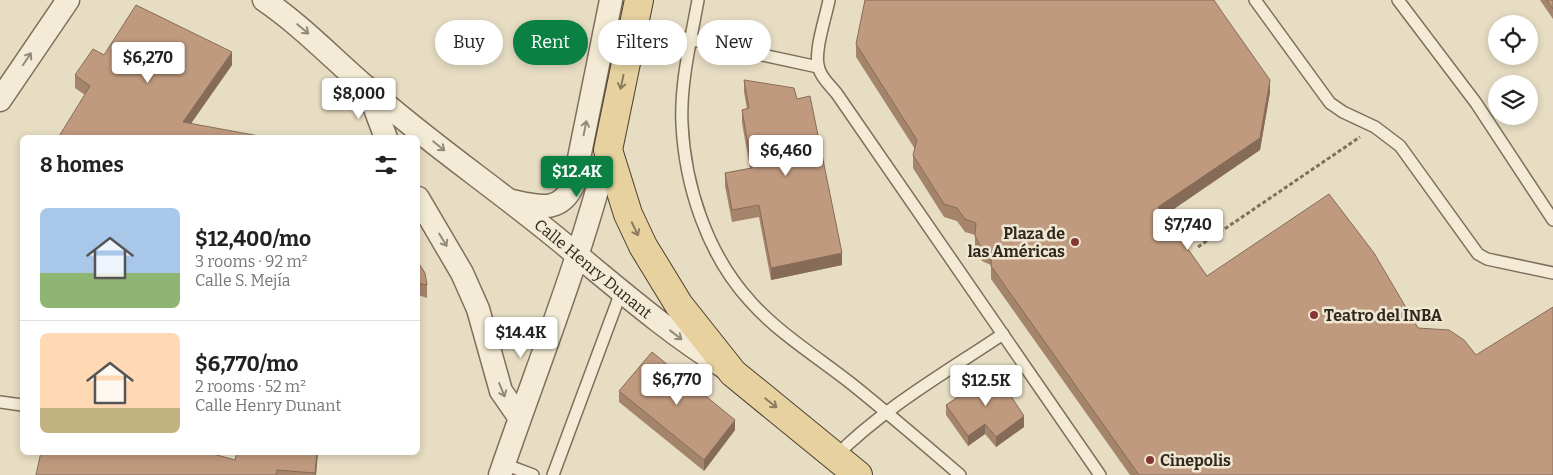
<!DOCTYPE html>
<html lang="en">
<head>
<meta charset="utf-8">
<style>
	body { margin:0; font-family:Bitter,serif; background:#f6f6f6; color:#222; height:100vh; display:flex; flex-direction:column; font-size:19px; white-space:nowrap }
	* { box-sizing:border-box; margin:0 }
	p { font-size:16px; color:#767676 }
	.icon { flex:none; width:28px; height:28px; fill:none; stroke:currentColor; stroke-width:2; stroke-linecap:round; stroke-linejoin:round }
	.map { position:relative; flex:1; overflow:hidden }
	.details { position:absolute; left:20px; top:135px; width:400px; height:320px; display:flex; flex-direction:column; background:#fff; border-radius:8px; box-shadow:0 2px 8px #0003 }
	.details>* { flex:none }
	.top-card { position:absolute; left:435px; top:20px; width:475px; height:45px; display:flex; gap:10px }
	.tools { position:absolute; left:1488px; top:15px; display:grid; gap:10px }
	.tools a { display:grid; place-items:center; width:50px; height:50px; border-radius:50%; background:#fff; box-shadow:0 2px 8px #0003; font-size:25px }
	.price { position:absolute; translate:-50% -42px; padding:0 11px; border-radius:5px; background:#fff; color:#222; font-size:16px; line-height:32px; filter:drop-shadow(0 1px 2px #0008) }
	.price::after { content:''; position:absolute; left:50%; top:30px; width:15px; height:11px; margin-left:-8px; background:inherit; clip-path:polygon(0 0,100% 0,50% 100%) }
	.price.active { background:#0b8043; color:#fff }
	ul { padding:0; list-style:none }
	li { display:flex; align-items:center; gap:15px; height:125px; padding:0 20px }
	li+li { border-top:1px solid #e0e0e0 }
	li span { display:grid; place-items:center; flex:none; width:140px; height:100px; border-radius:8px; color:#555 }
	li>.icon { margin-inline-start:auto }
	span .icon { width:60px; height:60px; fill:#fffc; stroke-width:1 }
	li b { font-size:21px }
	h2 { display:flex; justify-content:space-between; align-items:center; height:60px; padding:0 20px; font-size:21px }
	.pill { padding:0 18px; border-radius:22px; background:#fff; box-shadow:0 2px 8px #0003; font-size:18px; line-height:45px }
	.pill.active { background:#0b8043; color:#fff }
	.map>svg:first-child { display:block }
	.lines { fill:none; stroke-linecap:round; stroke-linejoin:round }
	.lane-casing { stroke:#7f6f5c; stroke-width:14 }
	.street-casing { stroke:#7f6f5c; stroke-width:25 }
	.primary-casing { stroke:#4d3e30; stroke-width:30 }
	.path { stroke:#7f6f5c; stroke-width:3; stroke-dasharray:4 2.5; stroke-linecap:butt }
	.lane { stroke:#f3ebd5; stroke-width:11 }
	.street { stroke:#f3ebd5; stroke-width:22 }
	.primary { stroke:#e6d19f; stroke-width:28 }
	.wall { fill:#a5846c }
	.shaded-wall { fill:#866c58 }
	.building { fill:#c09a7e; stroke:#866c58 }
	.oneway { stroke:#928a7a }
	.oneway2 { stroke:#8c7c5e }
	.poi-dot { fill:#863535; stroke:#f0e7d2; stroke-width:2 }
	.labels { text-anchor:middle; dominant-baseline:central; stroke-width:5; stroke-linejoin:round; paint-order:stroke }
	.poi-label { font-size:16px; font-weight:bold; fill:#31281e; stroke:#f0e7d2; text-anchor:start }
	.street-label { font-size:16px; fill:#31281e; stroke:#f0e7d2 }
</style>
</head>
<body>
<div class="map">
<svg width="1553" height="475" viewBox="0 0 1553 475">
	<rect width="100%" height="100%" fill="#e7ddc3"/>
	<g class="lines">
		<defs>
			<g id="lane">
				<path d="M698,0C691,40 680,83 682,124C685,186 707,254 750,301C778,333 819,358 853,385C889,414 924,444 960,475"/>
				<path d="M829,0C826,17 813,53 819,69C822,79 831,86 837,94L1100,475"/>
				<polyline points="1255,0 1330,103 1343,112 1375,127 1400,146 1478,254 1487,259 1553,273"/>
				<polyline points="1398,0 1476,103 1553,220"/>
				<polyline points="633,27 818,67"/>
				<polyline points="0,402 22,405"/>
				<path d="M836,456C882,409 948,371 1003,334"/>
				<polyline points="504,464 533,475"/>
				<polyline points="553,475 621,292"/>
			</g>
			<g id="street">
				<path id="s1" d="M264,0C302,26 332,58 367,88C432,146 505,194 571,250C621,291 669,333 724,367"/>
				<polyline points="368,90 386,138"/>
				<polyline points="0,100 68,0"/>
				<polyline points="418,198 462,273 478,309 501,391 519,417"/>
				<path d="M512,201C539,207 561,214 574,183L611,0"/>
				<path d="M500,475C537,367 580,261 608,150"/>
			</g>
			<polyline id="primary" points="639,0 608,150 628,214 643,246 679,305 733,373 858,475"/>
		</defs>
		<use href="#lane" class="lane-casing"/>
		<use href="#street" class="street-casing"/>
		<use href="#primary" class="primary-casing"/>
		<polyline class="path" points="1198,247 1360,137"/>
		<use href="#lane" class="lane"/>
		<use href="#street" class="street"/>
		<use href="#primary" class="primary"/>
	</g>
	<g class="wall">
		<polygon points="1540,0 1553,0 1553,19"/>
		<polygon points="856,44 1270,92 1260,150 1164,215 1207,276 1418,328 1553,475 1130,475 991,279 991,265 982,261 975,249 975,235 965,232 957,221 944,217 913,168 913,155 915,149 856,57"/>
		<polygon points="104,55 232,65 191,123 58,138 85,95 75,88 75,75"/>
		<polygon points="744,80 842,265 771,280 759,217 732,222 725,186 725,173 750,168 742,123 742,110 747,109 744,92"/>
		<polygon points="418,262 427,285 427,298 418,295"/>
		<polygon points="619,391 735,430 704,471 619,402"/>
		<polygon points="946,405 1024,427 996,447 985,434 968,446 946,415"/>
		<polygon points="237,452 318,452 316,475 36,475 235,460"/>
	</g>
	<g class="shaded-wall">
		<polygon points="232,52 232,65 183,135 183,122"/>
		<polygon points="1270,80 1270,92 1260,150 1158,220 1158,207"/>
		<polygon points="842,253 842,265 771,280 771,268"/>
		<polygon points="1024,416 1024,427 996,447 996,437"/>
		<polygon points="735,420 735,430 704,471 704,460"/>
		<polygon points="985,424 985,434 968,446 968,436"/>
		<polygon points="317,452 318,452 316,475 315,475"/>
	</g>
	<g class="building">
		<polygon points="865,0 1214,0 1222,12 1270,80 1260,138 1158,207 1207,276 1329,194 1374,253 1418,328 1449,330 1464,340 1476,355 1553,307 1553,475 1139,475 991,266 992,253 982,249 975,236 976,223 965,219 957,208 944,204 913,155 917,140 856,44"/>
		<polygon points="1547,0 1553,0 1553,9"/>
		<polygon points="136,5 232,52 183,122 270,138 58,138 90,86 75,75 93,49 104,55"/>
		<polygon points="744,80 794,88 797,99 810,96 842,253 771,268 759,205 732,210 725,173 752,168 742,110 749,108"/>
		<polygon points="418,262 425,273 427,285 418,283"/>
		<polygon points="652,352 735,420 704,460 619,391"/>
		<polygon points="995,372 1024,416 996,437 985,424 968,436 946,405"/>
		<polygon points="41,452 206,452 235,460 237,452 317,452 315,473 277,470 276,475 36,475"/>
	</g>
	<defs><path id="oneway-shaft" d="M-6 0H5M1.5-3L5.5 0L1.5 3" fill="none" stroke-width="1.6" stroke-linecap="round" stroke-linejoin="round" transform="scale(1.25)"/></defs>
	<g class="oneway">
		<use href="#oneway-shaft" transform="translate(303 29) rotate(40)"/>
		<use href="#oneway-shaft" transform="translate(27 59) rotate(-56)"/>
		<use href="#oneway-shaft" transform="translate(585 128) rotate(-79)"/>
		<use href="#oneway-shaft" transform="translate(439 146) rotate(39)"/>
		<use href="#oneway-shaft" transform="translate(443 240) rotate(59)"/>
		<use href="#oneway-shaft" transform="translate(676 335) rotate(38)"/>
		<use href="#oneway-shaft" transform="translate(502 390) rotate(68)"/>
	</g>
	<g class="oneway2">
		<use href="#oneway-shaft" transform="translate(622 82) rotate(102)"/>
		<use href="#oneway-shaft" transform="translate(635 229) rotate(65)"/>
		<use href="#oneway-shaft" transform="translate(771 403) rotate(39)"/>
	</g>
	<g class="poi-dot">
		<circle cx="1075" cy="242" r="5"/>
		<circle cx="1314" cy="315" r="5"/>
		<circle cx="1150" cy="460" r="5"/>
	</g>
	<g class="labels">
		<g class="poi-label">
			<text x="1065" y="233" text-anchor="end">Plaza de<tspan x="1065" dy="18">las Américas</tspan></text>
			<text x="1324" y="315">Teatro del INBA</text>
			<text x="1160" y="460">Cinepolis</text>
		</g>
		<g class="street-label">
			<text stroke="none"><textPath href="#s1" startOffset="425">Calle Henry Dunant</textPath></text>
		</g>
	</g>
</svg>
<div class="tools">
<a><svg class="icon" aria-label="locate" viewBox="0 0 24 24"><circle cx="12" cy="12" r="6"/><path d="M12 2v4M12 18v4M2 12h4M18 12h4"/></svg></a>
<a><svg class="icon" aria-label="layers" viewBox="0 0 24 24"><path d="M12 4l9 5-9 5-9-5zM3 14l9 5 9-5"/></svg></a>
</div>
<b class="price" style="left:148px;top:84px">$6,270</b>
<b class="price" style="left:359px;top:120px">$8,000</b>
<b class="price" style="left:786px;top:177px">$6,460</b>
<b class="price active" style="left:577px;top:198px">$12.4K</b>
<b class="price" style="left:1188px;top:251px">$7,740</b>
<b class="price" style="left:521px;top:359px">$14.4K</b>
<b class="price" style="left:677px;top:406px">$6,770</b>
<b class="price" style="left:986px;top:407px">$12.5K</b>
<div class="top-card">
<a class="pill">Buy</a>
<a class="pill active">Rent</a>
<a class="pill">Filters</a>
<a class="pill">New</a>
</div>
<section class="details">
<h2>8 homes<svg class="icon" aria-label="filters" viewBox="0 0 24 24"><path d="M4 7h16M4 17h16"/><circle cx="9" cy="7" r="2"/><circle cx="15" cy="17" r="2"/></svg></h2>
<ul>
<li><span style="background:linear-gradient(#a9c7e8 65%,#8fb573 0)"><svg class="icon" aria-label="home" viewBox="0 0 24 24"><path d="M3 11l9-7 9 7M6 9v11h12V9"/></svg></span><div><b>$12,400/mo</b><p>3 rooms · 92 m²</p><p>Calle S. Mejía</p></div></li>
<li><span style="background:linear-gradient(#ffd9b3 75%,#c2b280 0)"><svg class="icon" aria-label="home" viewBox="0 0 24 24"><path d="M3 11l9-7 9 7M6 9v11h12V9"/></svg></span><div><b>$6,770/mo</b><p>2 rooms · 52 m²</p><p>Calle Henry Dunant</p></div></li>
</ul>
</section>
</div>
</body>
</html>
